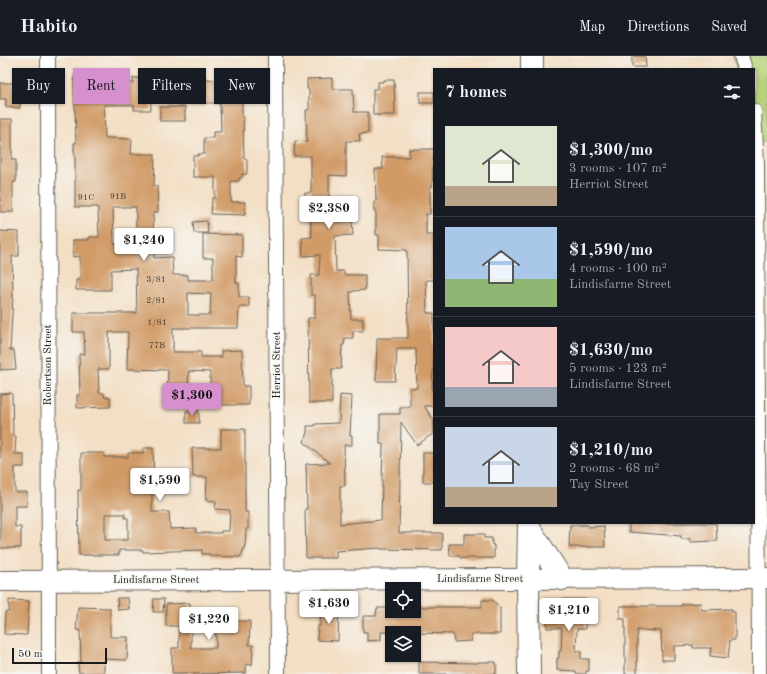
<!DOCTYPE html>
<html lang="en">
<head>
<meta charset="utf-8">
<style>
	body { margin:0; font-family:"Old Standard TT",serif; background:#242831; color:#f1f3f6; height:100vh; display:flex; flex-direction:column; font-size:15px; white-space:nowrap }
	* { box-sizing:border-box; margin:0 }
	p { font-size:13px; color:#9ea1a6 }
	.icon { flex:none; width:22px; height:22px; fill:none; stroke:currentColor; stroke-width:2; stroke-linecap:round; stroke-linejoin:round }
	.map { position:relative; flex:1; overflow:hidden }
	.sheet { position:absolute; left:433px; top:12px; width:322px; height:456px; display:flex; flex-direction:column; background:#171b24; border-radius:0px; box-shadow:0 1px 3px #0004 }
	.sheet>* { flex:none }
	.guide { position:absolute; left:12px; top:12px; width:361px; height:36px; display:flex; gap:8px }
	.controls { position:absolute; left:385px; top:526px; display:grid; gap:8px }
	.controls a { display:grid; place-items:center; width:36px; height:36px; border-radius:0px; background:#171b24; box-shadow:0 1px 3px #0004; font-size:20px }
	.scale { position:absolute; left:12px; bottom:10px; width:95px; box-sizing:border-box; padding-left:4px; border:2px solid #1c1c1c; border-top:0; font-size:11px; line-height:14px; white-space:nowrap; color:#1c1c1c; -webkit-text-stroke:3px #f6f6f2; paint-order:stroke }
	.price { position:absolute; translate:-50% -34px; padding:0 9px; border-radius:4px; background:#fff; color:#222; font-size:13px; line-height:26px; filter:drop-shadow(0 1px 2px #0008) }
	.price::after { content:''; position:absolute; left:50%; top:24px; width:12px; height:9px; margin-left:-6px; background:inherit; clip-path:polygon(0 0,100% 0,50% 100%) }
	.price.active { background:#d690ce; color:#111 }
	ul { padding:0; list-style:none }
	li { display:flex; align-items:center; gap:12px; height:100px; padding:0 12px }
	li+li { border-top:1px solid #363941 }
	li span { display:grid; place-items:center; flex:none; width:112px; height:80px; border-radius:0px; color:#555 }
	li>.icon { margin-inline-start:auto }
	span .icon { width:48px; height:48px; fill:#fffc; stroke-width:1 }
	li b { font-size:17px }
	h2 { display:flex; justify-content:space-between; align-items:center; height:48px; padding:0 12px; font-size:17px }
	.pill { padding:0 14px; border-radius:0px; background:#171b24; box-shadow:0 1px 3px #0004; font-size:14px; line-height:36px }
	.pill.active { background:#d690ce; color:#111 }
	header { display:flex; align-items:center; gap:24px; box-sizing:border-box; height:56px; padding:0 20px; background:#171b24; border-bottom:1px solid #363941 }
	header strong { font-size:19px }
	nav { display:flex; gap:22px; margin-inline-start:auto; font-size:14px }
	.map>svg:first-child { display:block }
	.green { fill:#b6d177; stroke:#69764a }
	.building { fill:#d19b68; fill-rule:evenodd }
	.lines { fill:none; stroke-linecap:round; stroke-linejoin:round }
	.street-casing { stroke:#676057; stroke-width:16 }
	.secondary-casing { stroke:#676057; stroke-width:22 }
	.highway-casing { stroke:#676057; stroke-width:24 }
	.street { stroke:#fff; stroke-width:14 }
	.secondary { stroke:#fff; stroke-width:20 }
	.highway { stroke:#fff; stroke-width:22 }
	.labels { text-anchor:middle; dominant-baseline:central; stroke-width:3; stroke-linejoin:round; paint-order:stroke }
	.number-label { font-size:9px; fill:#493c2f }
	.street-label { font-size:11px; fill:#1c1c1c; stroke:#f6f6f2 }
</style>
</head>
<body>
<header>
<strong>Habito</strong>
<nav><a>Map</a><a>Directions</a><a>Saved</a></nav>
</header>
<div class="map">
<svg width="767" height="618" viewBox="0 0 767 618">
	<rect width="100%" height="100%" fill="#f6f6f2"/>
	<filter id="ink" filterUnits="userSpaceOnUse"><feTurbulence type="fractalNoise" baseFrequency=".025" numOctaves="2"/><feDisplacementMap in="SourceGraphic" scale="8" xChannelSelector="R" yChannelSelector="G"/><feConvolveMatrix kernelMatrix="1 2 1 2 8 2 1 2 1" color-interpolation-filters="sRGB"/></filter>
	<filter id="wash" filterUnits="userSpaceOnUse"><feTurbulence type="fractalNoise" baseFrequency=".012" numOctaves="4" result="noise"/><feDisplacementMap in="SourceGraphic" scale="16" xChannelSelector="R" yChannelSelector="G"/><feGaussianBlur stdDeviation="0.9" result="paint"/><feColorMatrix in="noise" values="0 0 0 0 0 0 0 0 0 0 0 0 0 0 0 0 0 1.4 0 .05"/><feComposite in="paint" operator="in"/></filter>
	<g filter="url(#wash)">
		<rect width="100%" height="100%" fill="#f3dfc5"/>
		<polygon class="green" points="733,0 767,0 767,86 754,86 754,13 737,13"/>
		<g id="blocks">
			<g class="building">
				<polygon points="632,0 645,0 646,11 632,11"/>
				<path d="M89,17H100L101,28L133,27V22H150L151,54H134V49H104L105,82L132,83L131,98H155L154,130H157L158,156L153,157L154,202L172,201L173,219H188V224H213V202H203V178L242,179V201L236,200V227H239V241H249V251H239L238,272H173V296H201V301H222L221,295L242,294L243,330H249V349H210V316L189,315L187,345L167,344L168,314L127,313L128,276H109V313H98L99,337H104V341H110V351L77,352V339H80L79,298H85L84,276H73V257H137L136,213L111,214V234H76V224H80V200L73,201V184H89V181H99L98,151H75V97H74V87H76L74,20H90ZM113,151H136V188H114ZM188,237L211,238L210,259H188Z"/>
				<polygon points="332,22 332,33 353,33 354,56 368,56 368,77 359,78 360,85 346,85 346,120 329,119 329,150 338,150 338,166 352,165 353,179 335,180 336,215 344,215 344,219 365,219 365,234 353,235 353,236 350,236 351,263 363,263 363,275 353,275 353,282 345,282 344,289 342,289 341,313 332,313 332,347 309,347 308,262 315,262 315,239 311,239 311,219 319,219 320,199 303,200 302,182 312,181 310,161 306,161 305,137 311,137 311,100 294,100 295,85 307,86 306,54 309,54 309,33 307,33 307,23"/>
				<polygon points="180,23 232,25 232,29 242,29 242,61 243,61 244,103 247,103 247,118 242,118 242,122 239,122 239,125 231,125 231,146 245,146 245,159 211,158 212,142 215,142 215,121 193,121 193,100 198,100 198,98 204,98 204,82 213,82 213,76 221,76 220,48 218,48 218,47 180,47"/>
				<polygon points="383,24 394,24 395,59 373,59 373,33 378,33 378,26 383,26"/>
				<polygon points="0,27 13,27 13,30 21,30 20,52 6,51 6,43 0,43"/>
				<rect x="420" y="36" width="14" height="11"/>
				<rect x="160" y="51" width="25" height="14"/>
				<polygon points="0,63 12,63 12,104 16,104 16,126 13,126 13,156 0,156"/>
				<polygon points="409,93 434,93 432,131 430,131 430,158 426,158 426,179 434,179 434,224 426,224 427,257 434,257 434,315 433,315 432,335 434,335 434,350 424,350 434,365 434,377 417,389 401,366 399,477 442,477 442,494 380,493 380,492 336,495 336,502 306,502 305,453 307,453 306,408 330,407 306,388 304,386 307,376 307,370 315,370 315,368 339,367 340,339 352,340 350,379 352,379 352,389 344,389 345,430 340,430 340,468 381,464 383,388 380,388 380,358 400,358 400,351 410,351 410,332 417,332 416,293 397,293 395,325 376,325 377,282 408,282 407,194 379,193 379,179 376,179 376,157 374,153 374,146 376,146 375,113 383,113 382,101 409,101"/>
				<polygon points="207,165 208,177 194,177 193,166"/>
				<polygon points="0,175 19,176 19,200 12,200 13,240 10,294 14,294 16,313 0,314"/>
				<polygon points="12,337 13,380 16,380 15,398 24,398 24,411 15,411 15,436 27,436 27,450 15,450 15,471 21,471 21,492 0,492 0,338"/>
				<rect x="186" y="355" width="13" height="12"/>
				<path d="M221,373H245V456H248V473H246L245,489L242,498L240,501L210,500V498H202V494L143,496V494H119V499H79L78,434H81V397H104V401H128V397H143V392H153L154,429H152V456H169L170,473L196,472V477H221V475H229L230,454L215,453L216,445L206,444L207,421H193L192,392H221ZM105,458H125V462H128V484H105Z"/>
				<rect x="423" y="397" width="11" height="29"/>
				<polygon points="629,467 716,467 717,485 690,486 690,483 681,483 681,480 629,476"/>
				<polygon points="570,469 588,469 588,471 604,470 605,491 569,491"/>
				<polygon points="464,478 484,478 484,482 492,482 492,489 494,489 494,502 460,502 460,500 450,500 449,488 464,488"/>
				<polygon points="117,542 128,542 129,553 118,554"/>
				<polygon points="154,543 164,543 163,556 153,556"/>
				<polygon points="547,543 586,543 585,573 577,573 576,595 581,595 581,603 589,603 589,615 586,615 586,618 576,618 576,615 557,614 557,602 559,602 559,595 561,595 562,572 547,572"/>
				<polygon points="9,544 29,545 27,579 4,578 5,556 9,556"/>
				<polygon points="482,544 492,544 500,551 500,578 471,578 471,585 454,586 453,578 381,576 381,584 367,585 367,576 363,576 363,560 376,560 377,552 392,552 392,555 418,555 418,551 482,551"/>
				<path d="M190,547V552H205V554H231V565H250L249,589H253L252,609L246,608V617L193,618V617H172V592H179V570H166V548ZM191,572H216V592H191Z"/>
				<polygon points="701,547 702,554 732,553 732,556 735,556 735,584 730,584 728,602 710,600 711,592 693,592 693,589 674,590 674,604 662,604 661,575 637,574 637,618 625,618 625,563 620,563 620,550 682,550 682,548"/>
				<polygon points="78,551 110,552 110,581 128,581 127,604 104,603 104,617 79,617 78,606 81,606 80,574 76,574"/>
				<polygon points="321,551 339,552 338,585 317,584 318,570 320,570"/>
				<polygon points="419,606 478,607 478,606 496,606 496,618 419,618"/>
			</g>
		</g>
	</g>
	<g filter="url(#ink)">
		<use href="#blocks" fill-opacity="0" stroke="#676057" stroke-width="1"/>
		<g class="lines">
			<defs>
				<g id="street">
					<polyline points="48,0 49,618"/>
					<polyline points="275,0 278,618"/>
					<polyline points="741,0 745,13"/>
					<polyline points="754,55 757,108 759,618"/>
				</g>
				<polyline id="secondary" points="0,525 767,522"/>
				<g id="highway">
					<polyline points="532,0 532,13"/>
					<polyline points="529,472 562,523"/>
					<polyline points="529,618 528,524 529,467"/>
				</g>
			</defs>
			<use href="#street" class="street-casing"/>
			<use href="#secondary" class="secondary-casing"/>
			<use href="#highway" class="highway-casing"/>
			<use href="#street" class="street"/>
			<use href="#secondary" class="secondary"/>
			<use href="#highway" class="highway"/>
		</g>
	</g>
	<g class="labels">
		<g class="number-label">
			<text x="118" y="140">91B</text>
			<text x="86" y="141">91C</text>
			<text x="156" y="223">3/81</text>
			<text x="156" y="244">2/81</text>
			<text x="157" y="266">1/81</text>
			<text x="157" y="289">77B</text>
		</g>
		<g class="street-label">
			<text transform="translate(48 309) rotate(-90)">Robertson Street</text>
			<text transform="translate(277 309) rotate(-90)">Herriot Street</text>
			<text x="480" y="523">Lindisfarne Street</text>
			<text x="156" y="524">Lindisfarne Street</text>
		</g>
	</g>
</svg>
<div class="controls">
<a><svg class="icon" aria-label="locate" viewBox="0 0 24 24"><circle cx="12" cy="12" r="6"/><path d="M12 2v4M12 18v4M2 12h4M18 12h4"/></svg></a>
<a><svg class="icon" aria-label="layers" viewBox="0 0 24 24"><path d="M12 4l9 5-9 5-9-5zM3 14l9 5 9-5"/></svg></a>
</div>
<div class="scale">50 m</div>
<b class="price" style="left:329px;top:174px">$2,380</b>
<b class="price" style="left:144px;top:206px">$1,240</b>
<b class="price active" style="left:192px;top:361px">$1,300</b>
<b class="price" style="left:160px;top:446px">$1,590</b>
<b class="price" style="left:329px;top:569px">$1,630</b>
<b class="price" style="left:569px;top:576px">$1,210</b>
<b class="price" style="left:209px;top:585px">$1,220</b>
<div class="guide">
<a class="pill">Buy</a>
<a class="pill active">Rent</a>
<a class="pill">Filters</a>
<a class="pill">New</a>
</div>
<section class="sheet">
<h2>7 homes<svg class="icon" aria-label="filters" viewBox="0 0 24 24"><path d="M4 7h16M4 17h16"/><circle cx="9" cy="7" r="2"/><circle cx="15" cy="17" r="2"/></svg></h2>
<ul>
<li><span style="background:linear-gradient(#dfe7d0 75%,#b9a48a 0)"><svg class="icon" aria-label="home" viewBox="0 0 24 24"><path d="M3 11l9-7 9 7M6 9v11h12V9"/></svg></span><div><b>$1,300/mo</b><p>3 rooms · 107 m²</p><p>Herriot Street</p></div></li>
<li><span style="background:linear-gradient(#a9c7e8 65%,#8fb573 0)"><svg class="icon" aria-label="home" viewBox="0 0 24 24"><path d="M3 11l9-7 9 7M6 9v11h12V9"/></svg></span><div><b>$1,590/mo</b><p>4 rooms · 100 m²</p><p>Lindisfarne Street</p></div></li>
<li><span style="background:linear-gradient(#f6c9c9 75%,#9aa5b1 0)"><svg class="icon" aria-label="home" viewBox="0 0 24 24"><path d="M3 11l9-7 9 7M6 9v11h12V9"/></svg></span><div><b>$1,630/mo</b><p>5 rooms · 123 m²</p><p>Lindisfarne Street</p></div></li>
<li><span style="background:linear-gradient(#c9d6e8 75%,#b9a48a 0)"><svg class="icon" aria-label="home" viewBox="0 0 24 24"><path d="M3 11l9-7 9 7M6 9v11h12V9"/></svg></span><div><b>$1,210/mo</b><p>2 rooms · 68 m²</p><p>Tay Street</p></div></li>
</ul>
</section>
</div>
</body>
</html>
